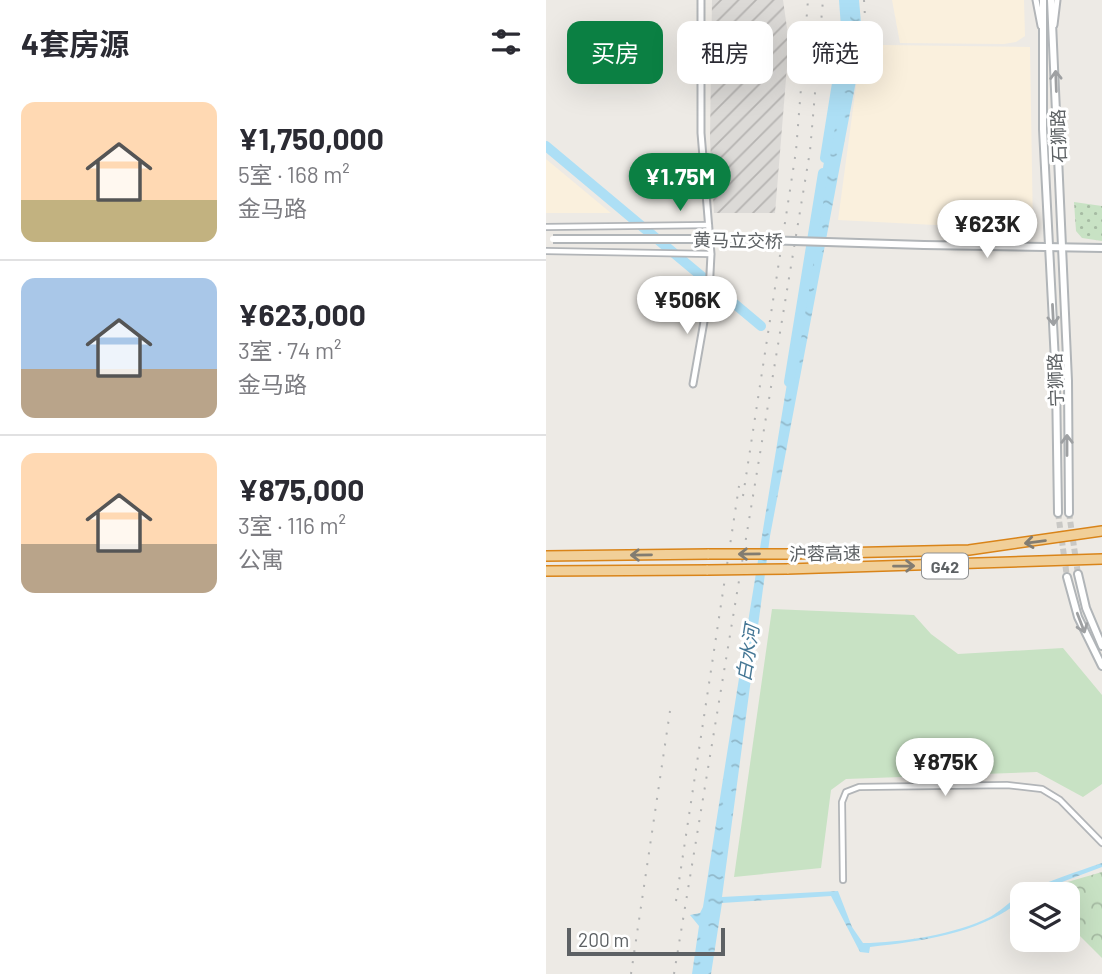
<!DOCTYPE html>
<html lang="zh">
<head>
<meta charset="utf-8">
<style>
	body { margin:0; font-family:Barlow,"Noto Sans SC",sans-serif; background:#f7f7f7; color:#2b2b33; height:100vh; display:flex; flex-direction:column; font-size:26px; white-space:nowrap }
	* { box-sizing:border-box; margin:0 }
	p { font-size:23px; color:#7c7c81 }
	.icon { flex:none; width:38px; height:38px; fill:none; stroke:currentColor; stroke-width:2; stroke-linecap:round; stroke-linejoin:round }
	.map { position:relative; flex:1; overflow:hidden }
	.panel { display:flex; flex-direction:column; background:#fff; width:546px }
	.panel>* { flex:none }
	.top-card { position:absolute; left:21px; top:21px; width:429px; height:63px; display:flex; gap:14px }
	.fabs { position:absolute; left:464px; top:882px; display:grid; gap:14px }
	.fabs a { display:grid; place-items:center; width:70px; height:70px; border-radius:14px; background:#fff; box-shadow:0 7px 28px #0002; font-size:35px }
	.scale { position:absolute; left:21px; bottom:18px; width:158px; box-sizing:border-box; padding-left:7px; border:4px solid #5d6164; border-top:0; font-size:19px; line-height:24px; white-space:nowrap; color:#5d6164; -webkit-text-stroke:5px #fff; paint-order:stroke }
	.price { position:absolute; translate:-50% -60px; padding:0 16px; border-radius:24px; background:#fff; color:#222; font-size:23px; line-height:46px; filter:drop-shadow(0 2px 4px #0008) }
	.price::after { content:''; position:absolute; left:50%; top:42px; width:21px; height:16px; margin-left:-10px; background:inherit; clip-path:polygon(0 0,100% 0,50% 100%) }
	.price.on { background:#0b8043; color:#fff }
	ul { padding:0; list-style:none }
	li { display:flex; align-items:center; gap:21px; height:175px; padding:0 21px }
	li+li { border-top:2px solid #e1e1e2 }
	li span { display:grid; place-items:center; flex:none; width:196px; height:140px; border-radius:14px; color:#555 }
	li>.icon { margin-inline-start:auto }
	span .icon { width:84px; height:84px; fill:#fffc; stroke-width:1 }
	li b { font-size:30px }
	h2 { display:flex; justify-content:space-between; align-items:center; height:84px; padding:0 21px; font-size:30px }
	.chip { padding:0 24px; border-radius:14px; background:#fff; box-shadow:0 7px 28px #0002; font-size:24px; line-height:63px }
	.chip.on { background:#0b8043; color:#fff }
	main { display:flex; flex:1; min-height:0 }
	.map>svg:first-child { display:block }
	.commercial { fill:#faf0dd }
	.industrial { fill:url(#industrial-furrows) }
	.grass { fill:#c8e2c4 }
	.forest { fill:url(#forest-crowns) }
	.park { fill:url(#park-dots) }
	.water { fill:url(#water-ripples) }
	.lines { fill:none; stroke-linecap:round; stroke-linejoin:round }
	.river { stroke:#addff5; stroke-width:10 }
	.secondary-tunnel { stroke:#c9c8c5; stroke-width:6; stroke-dasharray:6 3; stroke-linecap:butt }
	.minor-casing { stroke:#b2b5b8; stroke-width:8 }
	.tertiary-casing { stroke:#b2b5b8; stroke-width:9 }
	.secondary-casing { stroke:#b1b5b8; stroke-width:10 }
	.motorway-casing { stroke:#d98419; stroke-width:12 }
	.minor { stroke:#fff; stroke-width:4.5 }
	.tertiary { stroke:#fff; stroke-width:5 }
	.secondary { stroke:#fff; stroke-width:6 }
	.motorway { stroke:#f1cf98; stroke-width:9 }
	.rail { stroke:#b1b2b2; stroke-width:2; stroke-dasharray:2 9; stroke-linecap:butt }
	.secondary-bridge-casing { stroke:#b1b5b8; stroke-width:10; stroke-linecap:butt }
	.motorway-bridge-casing { stroke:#d98419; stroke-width:12; stroke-linecap:butt }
	.secondary-bridge { stroke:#fff; stroke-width:6 }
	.motorway-bridge { stroke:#f1cf98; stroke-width:9 }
	.oneway { stroke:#9ea0a2 }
	.oneway2 { stroke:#827c71 }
	.labels { text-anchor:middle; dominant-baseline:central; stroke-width:6; stroke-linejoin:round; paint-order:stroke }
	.shield { fill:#fff; stroke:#8e9092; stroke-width:2 }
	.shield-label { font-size:16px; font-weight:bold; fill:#5d6164 }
	.street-label { font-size:18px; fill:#5d6164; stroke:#fff }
	.water-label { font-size:19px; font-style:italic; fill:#457795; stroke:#fff }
</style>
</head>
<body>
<main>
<section class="panel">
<h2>4套房源<svg class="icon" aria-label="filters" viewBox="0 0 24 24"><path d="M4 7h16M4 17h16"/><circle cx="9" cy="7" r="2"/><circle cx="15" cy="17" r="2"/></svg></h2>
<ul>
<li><span style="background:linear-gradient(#ffd9b3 70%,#c2b280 0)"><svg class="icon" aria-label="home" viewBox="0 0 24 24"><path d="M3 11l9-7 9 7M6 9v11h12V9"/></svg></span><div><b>¥1,750,000</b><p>5室 · 168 m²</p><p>金马路</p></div></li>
<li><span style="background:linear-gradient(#a9c7e8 65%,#b9a48a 0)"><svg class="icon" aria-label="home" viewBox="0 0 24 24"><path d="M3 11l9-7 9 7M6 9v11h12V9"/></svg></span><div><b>¥623,000</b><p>3室 · 74 m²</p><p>金马路</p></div></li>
<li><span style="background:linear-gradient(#ffd9b3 65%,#b9a48a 0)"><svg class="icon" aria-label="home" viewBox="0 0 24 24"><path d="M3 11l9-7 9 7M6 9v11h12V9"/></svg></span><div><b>¥875,000</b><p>3室 · 116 m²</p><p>公寓</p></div></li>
</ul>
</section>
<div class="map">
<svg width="556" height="974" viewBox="0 0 556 974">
	<defs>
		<pattern id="industrial-furrows" width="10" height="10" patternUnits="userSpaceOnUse" patternTransform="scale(1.75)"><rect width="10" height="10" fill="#dcdad7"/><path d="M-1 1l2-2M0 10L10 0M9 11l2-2" fill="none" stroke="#b6b4b2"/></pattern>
		<pattern id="forest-crowns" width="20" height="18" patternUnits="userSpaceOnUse" patternTransform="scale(1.75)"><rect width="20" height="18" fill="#c8e2c4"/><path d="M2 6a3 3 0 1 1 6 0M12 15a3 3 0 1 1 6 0" fill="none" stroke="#a6bba3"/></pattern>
		<pattern id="park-dots" width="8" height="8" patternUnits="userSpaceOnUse" patternTransform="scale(1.75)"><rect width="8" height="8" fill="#c8e2c4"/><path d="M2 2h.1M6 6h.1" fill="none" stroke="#a6bba3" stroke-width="1.8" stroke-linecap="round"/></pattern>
		<pattern id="water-ripples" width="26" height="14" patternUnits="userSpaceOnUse" patternTransform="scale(1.75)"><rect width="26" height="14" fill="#addff5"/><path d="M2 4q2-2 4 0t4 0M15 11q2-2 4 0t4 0" fill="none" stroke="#90b8ca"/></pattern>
	</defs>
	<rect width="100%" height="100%" fill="#edeae5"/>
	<g class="commercial">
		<polygon points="346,0 478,0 479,36 470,42 458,44 354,43"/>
		<polygon points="337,45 484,47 487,230 292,220 315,49"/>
		<polygon points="0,159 65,213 0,213"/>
	</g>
	<polygon class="industrial" points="166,0 237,0 243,42 229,213 168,213 164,139"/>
	<polygon class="grass" points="226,609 368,615 385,634 412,654 517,648 556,695 556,784 537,797 491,772 300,779 285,790 275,868 188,877"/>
	<polygon class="forest" points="556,872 556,958 522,924 522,894 498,894 511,885"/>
	<polygon class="park" points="528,202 556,206 556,241 536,238 530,231"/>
	<path class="water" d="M299,0H313L316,34L313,65L224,536L176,897L292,891L306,927L317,943C354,943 411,934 444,917C457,910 467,898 480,892C504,880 530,872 556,863V867L484,894H476V900C433,934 377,941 324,947L323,953L314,952L285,896L176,903L165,974H146L153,926L144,915L154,913L157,907C201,622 248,339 296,55L300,31Z"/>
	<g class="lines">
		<g class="river">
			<polyline points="0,146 215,326"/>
			<polyline points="279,158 300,27 298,0"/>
			<polyline points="243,382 277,173"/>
		</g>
		<g class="secondary-tunnel">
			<polyline points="512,513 521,577"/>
			<polyline points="523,513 532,574"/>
		</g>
		<defs>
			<g id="minor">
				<polyline points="0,227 163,225"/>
				<polyline points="0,251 165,254"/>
				<polyline points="297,880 296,802 300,792 313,787 461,785 496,789 514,800 556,843"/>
			</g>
			<g id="tertiary">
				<polyline points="490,0 495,26"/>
				<polyline points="508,25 511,0"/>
				<polyline points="147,384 163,293 165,254 155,133 155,0"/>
			</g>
			<g id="secondary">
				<polyline points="497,0 497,129 510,381 512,513"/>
				<polyline points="505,0 522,381 523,513"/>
				<polyline points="378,245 556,248"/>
				<polyline points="532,574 540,608 556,646"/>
				<polyline points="521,577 532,617 556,666"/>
			</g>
			<g id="motorway">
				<polyline points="242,554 423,550 556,531"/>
				<polyline points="0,556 163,554"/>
				<polyline points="241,569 556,559"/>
				<polyline points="0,571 162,570"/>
			</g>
		</defs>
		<use href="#minor" class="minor-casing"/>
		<use href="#tertiary" class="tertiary-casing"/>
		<use href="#secondary" class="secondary-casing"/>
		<use href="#motorway" class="motorway-casing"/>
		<use href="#minor" class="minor"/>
		<use href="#tertiary" class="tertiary"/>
		<use href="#secondary" class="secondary"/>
		<use href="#motorway" class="motorway"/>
		<g class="rail">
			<polyline points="318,0 320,33"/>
			<polyline points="197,496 250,151 262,0"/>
			<polyline points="130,901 193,486"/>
			<polyline points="85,974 124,711"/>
			<polyline points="128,974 264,151 277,0"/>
		</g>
		<defs>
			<polyline id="secondary-bridge" points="7,239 180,239 378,245"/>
			<g id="motorway-bridge">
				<polyline points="163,554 242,554"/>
				<polyline points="162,570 241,569"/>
			</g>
		</defs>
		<use href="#secondary-bridge" class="secondary-bridge-casing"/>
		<use href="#motorway-bridge" class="motorway-bridge-casing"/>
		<use href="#secondary-bridge" class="secondary-bridge"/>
		<use href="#motorway-bridge" class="motorway-bridge"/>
	</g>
	<defs><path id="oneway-shaft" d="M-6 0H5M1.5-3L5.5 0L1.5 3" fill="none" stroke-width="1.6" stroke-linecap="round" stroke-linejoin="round" transform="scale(1.75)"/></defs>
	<g class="oneway">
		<use href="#oneway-shaft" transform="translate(510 81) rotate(-92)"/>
		<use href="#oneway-shaft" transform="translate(507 315) rotate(87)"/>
		<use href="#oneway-shaft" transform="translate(521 445) rotate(-90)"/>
		<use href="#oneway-shaft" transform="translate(535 623) rotate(69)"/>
	</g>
	<g class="oneway2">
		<use href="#oneway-shaft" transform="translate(489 542) rotate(173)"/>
		<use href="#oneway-shaft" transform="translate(203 554) rotate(179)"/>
		<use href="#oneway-shaft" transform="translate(95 555) rotate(179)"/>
		<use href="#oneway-shaft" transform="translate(358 566) rotate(-1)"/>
	</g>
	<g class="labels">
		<rect class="shield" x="376" y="553.5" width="46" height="25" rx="5"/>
		<g class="shield-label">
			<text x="399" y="566">G42</text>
		</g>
		<g class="street-label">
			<text transform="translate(512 136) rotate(-92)">石狮路</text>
			<text transform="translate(192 240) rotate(1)">黄马立交桥</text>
			<text transform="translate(509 380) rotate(-92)">宁狮路</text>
			<text transform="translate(279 553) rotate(-1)">沪蓉高速</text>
		</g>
		<g class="water-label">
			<text transform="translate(201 653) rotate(-81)">白水河</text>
		</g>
	</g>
</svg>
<div class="fabs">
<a><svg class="icon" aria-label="layers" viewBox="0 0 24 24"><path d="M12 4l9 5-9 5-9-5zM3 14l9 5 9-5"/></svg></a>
</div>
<div class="scale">200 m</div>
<b class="price on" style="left:134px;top:213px">¥1.75M</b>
<b class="price" style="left:441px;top:260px">¥623K</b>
<b class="price" style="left:141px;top:336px">¥506K</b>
<b class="price" style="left:399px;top:798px">¥875K</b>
<div class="top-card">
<a class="chip on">买房</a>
<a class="chip">租房</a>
<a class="chip">筛选</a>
</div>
</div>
</main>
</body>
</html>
